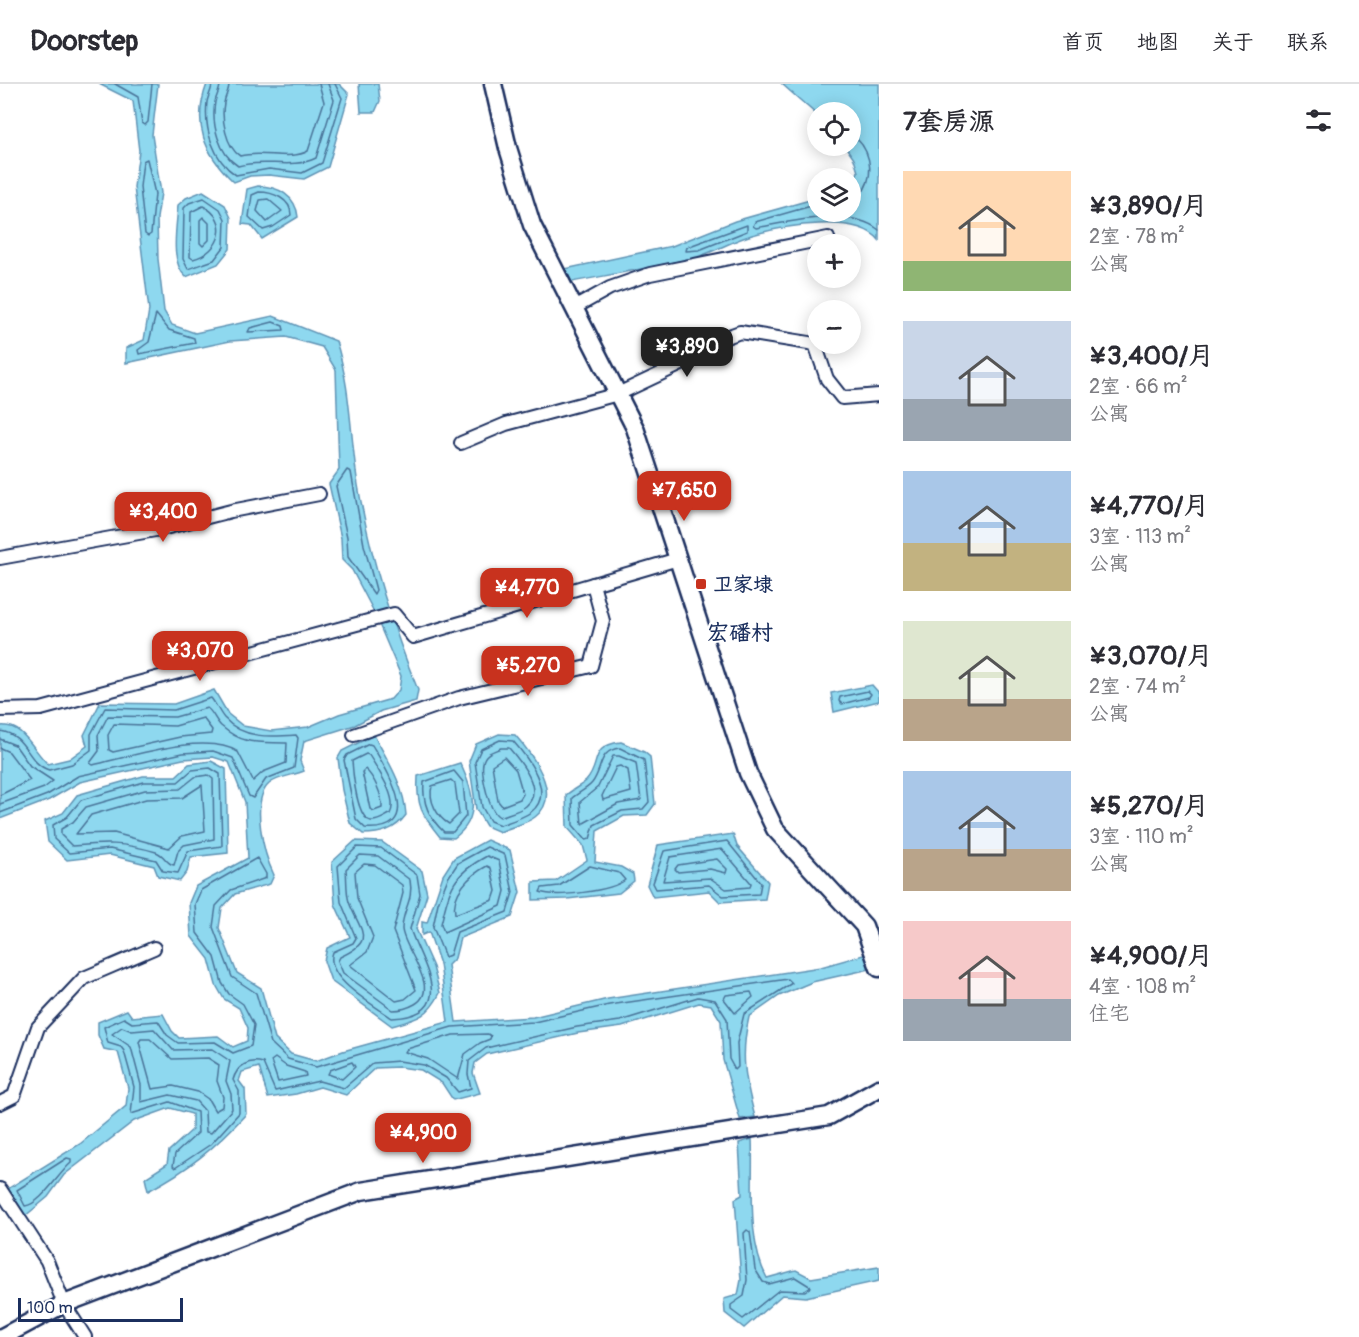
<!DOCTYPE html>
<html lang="zh">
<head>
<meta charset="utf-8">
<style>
	body { margin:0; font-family:Pangolin,"LXGW WenKai TC",sans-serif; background:#f2f2f3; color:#2b2b33; height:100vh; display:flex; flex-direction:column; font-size:22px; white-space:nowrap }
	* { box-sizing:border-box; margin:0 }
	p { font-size:20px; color:#7c7c81 }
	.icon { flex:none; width:33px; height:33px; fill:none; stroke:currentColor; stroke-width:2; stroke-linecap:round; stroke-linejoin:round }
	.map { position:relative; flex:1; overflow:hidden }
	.panel { display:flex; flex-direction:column; background:#fff; width:480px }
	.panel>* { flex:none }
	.controls { position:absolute; left:807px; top:18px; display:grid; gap:12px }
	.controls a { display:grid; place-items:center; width:54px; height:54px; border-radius:50%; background:#fff; box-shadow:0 3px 15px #0003; font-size:30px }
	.scale { position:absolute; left:18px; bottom:15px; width:165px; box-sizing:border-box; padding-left:6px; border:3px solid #1b2f5e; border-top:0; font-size:16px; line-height:21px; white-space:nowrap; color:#1b2f5e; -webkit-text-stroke:4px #fff; paint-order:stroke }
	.price { position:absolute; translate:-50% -51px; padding:0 14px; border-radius:12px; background:#c8321e; color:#fff; font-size:20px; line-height:39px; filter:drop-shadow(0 2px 3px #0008) }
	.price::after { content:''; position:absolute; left:50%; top:36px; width:18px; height:14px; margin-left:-9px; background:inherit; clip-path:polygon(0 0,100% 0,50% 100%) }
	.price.on { background:#222; color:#fff }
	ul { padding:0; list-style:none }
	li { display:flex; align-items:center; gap:18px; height:150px; padding:0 24px }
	li span { display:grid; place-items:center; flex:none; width:168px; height:120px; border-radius:0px; color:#555 }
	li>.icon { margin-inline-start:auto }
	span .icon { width:72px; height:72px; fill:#fffc; stroke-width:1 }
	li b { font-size:26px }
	h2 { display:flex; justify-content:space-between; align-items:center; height:72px; padding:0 24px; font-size:26px }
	header { display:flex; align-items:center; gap:36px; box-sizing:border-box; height:84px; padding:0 30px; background:#fff; border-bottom:2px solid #e1e1e2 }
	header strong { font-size:28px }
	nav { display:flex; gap:33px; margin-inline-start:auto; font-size:21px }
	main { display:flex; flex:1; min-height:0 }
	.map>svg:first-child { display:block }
	.water { fill:#8ed8ef; stroke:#6094b5; stroke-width:1.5 }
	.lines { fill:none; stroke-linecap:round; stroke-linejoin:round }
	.shore { stroke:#497398; stroke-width:1.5 }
	.street-casing { stroke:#1b2f5e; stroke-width:16 }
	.secondary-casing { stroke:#1b2f5e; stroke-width:21 }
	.street { stroke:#fff; stroke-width:12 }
	.secondary { stroke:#fff; stroke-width:16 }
	.poi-dot { fill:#c8321e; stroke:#fff; stroke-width:2 }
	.labels { text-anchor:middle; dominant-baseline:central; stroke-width:4.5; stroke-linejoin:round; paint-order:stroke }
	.poi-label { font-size:20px; font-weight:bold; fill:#1b2f5e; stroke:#fff; text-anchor:start }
	.quarter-label { font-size:22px; font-weight:bold; fill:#1b2f5e; stroke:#fff }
</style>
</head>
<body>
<header>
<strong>Doorstep</strong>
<nav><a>首页</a><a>地图</a><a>关于</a><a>联系</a></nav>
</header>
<main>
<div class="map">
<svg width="879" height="1253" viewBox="0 0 879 1253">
	<rect width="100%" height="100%" fill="#fff"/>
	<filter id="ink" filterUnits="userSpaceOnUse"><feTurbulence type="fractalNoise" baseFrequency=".0167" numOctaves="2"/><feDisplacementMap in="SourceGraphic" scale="12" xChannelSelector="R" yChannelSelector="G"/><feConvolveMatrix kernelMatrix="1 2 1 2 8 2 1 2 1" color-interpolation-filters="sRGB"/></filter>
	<g filter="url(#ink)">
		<g class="water">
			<path d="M99,0H158L152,51L161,109L157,134L158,175L164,227L172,241L195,249L273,232L336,257C351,304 350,352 358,401C370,472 391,540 418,606L416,617L381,627L355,641L304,657L300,677L304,687C295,691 276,693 269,700C250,717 264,771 274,791L270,800L235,810L222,824L219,844L237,889L261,904L275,955L291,970L316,977L343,967L448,938L440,880L429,848L422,851V838L427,839L443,791L454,774L487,756L510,766L520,808L512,833L460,854L455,874L448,881L456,938L533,933L608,915L821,883L870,869L879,883L812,898L779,912L749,933C740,972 745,995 755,1033L740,1035L723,976L721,937L711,921L699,919L622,943L578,949L487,970L475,979L473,989L480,1009L453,1016L442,999L421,986L399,983L375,984L346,1011L320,1003L296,1010L268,1014L259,983L242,988L239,997L245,1005L246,1030C215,1064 188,1086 148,1107L145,1094L167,1080L169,1067L192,1046V1030L170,1024L134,1037L64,1091L48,1113L24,1133L6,1106L80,1060L126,1022L128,1004L118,968L104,965L98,951V938L127,926L132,933L163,930L172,947L179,954L218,952L233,963L247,957L248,944L239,924L224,915L216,901L209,875L191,852L189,819L196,802L248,774L245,718L229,678L213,673L183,675L80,698L49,716L0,735V642C24,639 33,667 48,680L69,675L87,662L84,651L100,619L174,620L214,606L228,630L243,642L271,647L308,643L339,630L391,615L399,606L401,592L373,526L352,486L342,476L341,454L329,400L339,386L336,286L322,263L286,253L230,257L126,279V264L144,256L149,226L134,103L139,67L133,17Z"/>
			<path d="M207,0H339L349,10L328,83L304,95L269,91L250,92L234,98C204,70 192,40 207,0Z"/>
			<polygon points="359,0 378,0 380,17 375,28 361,28"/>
			<path d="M782,0H879V156C857,129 783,142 752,151C734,156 716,167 697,173C656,183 614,190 572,198L565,185L672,162L735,137L817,114L818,128H850L851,103L858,88L854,75L845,62H850V28H818L817,31Z"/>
			<path d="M258,102C278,102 296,112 298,133L262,155L251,141L242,140L247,105Z"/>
			<path d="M203,107L225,121L231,134L230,165L218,180L186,193C169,178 177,142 178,121L186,114Z"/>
			<polygon points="872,601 879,609 879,617 834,628 831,609"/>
			<path d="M499,650L515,651C531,669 564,711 535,733C526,740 510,743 500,748L486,742L476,725L469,677L476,660Z"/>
			<path d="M374,651C388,677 404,701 406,731C395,746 381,750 363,750L350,739L342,706L338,674L342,667Z"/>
			<path d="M621,658L644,668L650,673L655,720L647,731L624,732L597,747L595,778L621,783L633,790L634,797L619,809L567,815L533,816V798L556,797L587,776L583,761L567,743L566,711C572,706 580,702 586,697C602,680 588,662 621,658Z"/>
			<polygon points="211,677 226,685 228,769 191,773 187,788 180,797 158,792 154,782 110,771 67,776 48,758 45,737 63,729 77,711 143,692 176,692 189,680"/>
			<path d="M460,679C473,706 482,734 454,754L440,753C422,731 416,722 418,692Z"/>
			<polygon points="733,750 737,762 768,798 765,815 720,818 709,807 653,813 647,801 658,761"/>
			<path d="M355,757L382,758L422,787L427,810L416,845L433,883L440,909C428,933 417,935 392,942L331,897L324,877L327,864L350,853L335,820L332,778Z"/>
			<path d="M752,1055C754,1098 746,1155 767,1194L796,1186L811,1194L879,1183V1197L806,1213L782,1211L744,1244L725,1229L724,1215L738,1211L741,1196L735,1115L742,1111L739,1059Z"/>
		</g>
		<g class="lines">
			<g class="shore">
				<polyline points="115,0 138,13 142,39 145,41 148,38 152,0"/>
				<path d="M212,0C212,6 208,12 207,18C204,45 213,76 236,91L269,85L302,89L322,79L342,14L335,0"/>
				<path d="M220,0C220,7 216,12 215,18C211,40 219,70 238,82C264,74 292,86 316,74L334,16L328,0"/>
				<path d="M229,0C229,7 225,12 224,19C221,35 226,63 240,72C262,66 291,77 308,67L324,18L319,0"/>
				<path d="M850,49C870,63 875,87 864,106L850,112"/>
				<polygon points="147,75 155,110 151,150 148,152 145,150 140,103 143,77"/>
				<path d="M259,108C273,108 291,115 291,131L273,143L263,146L249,133L252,111Z"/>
				<polygon points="204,114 220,125 225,135 224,163 214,176 188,185 183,175 184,124 189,119"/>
				<polygon points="268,115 282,127 267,138 257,127 260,116"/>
				<path d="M818,120L755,138L753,142L756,144C790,138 850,122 879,146"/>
				<path d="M203,122C231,136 221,168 193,175L190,173L191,128Z"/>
				<polygon points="203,133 209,139 209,156 203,162 200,159 200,136"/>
				<polygon points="747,141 747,147 699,166 686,167 687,163"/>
				<polygon points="156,230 169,246 194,254 195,259 139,270 138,266 149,258"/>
				<polygon points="273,238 283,242 284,246 248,248 250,244"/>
				<polygon points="347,386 351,388 364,461 376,506 374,510 348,473 347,453 336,402"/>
				<polygon points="868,607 871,610 869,613 842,620 839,617 840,613"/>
				<path d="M207,624C213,628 215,636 221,642C244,662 260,658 287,659L286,679L263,688L253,697L238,668C206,647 129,673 93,681L90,679L99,667L98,651L108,632L175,633Z"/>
				<polygon points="203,634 212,646 211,650 180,653 113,668 109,666 108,651 114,640 175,642"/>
				<path d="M0,647C28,651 26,679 49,686L72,680L91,666V650L105,624L174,626L211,614C216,620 219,628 224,634C243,655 270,653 296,651L298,654L294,684L266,695L253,714L249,712L233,674L213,667L183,669L78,692L47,711L0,729"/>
				<polyline points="0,655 15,661 30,682 53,697 44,704 0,720"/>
				<path d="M500,656L513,657C527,673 556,709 531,728C523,734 509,738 500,741L490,737L482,723L475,678L481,665Z"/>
				<path d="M369,660L372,661C387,687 427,748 365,744L356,735L344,676L347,671Z"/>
				<polyline points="0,664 9,668 30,696 0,711"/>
				<path d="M501,664H509C520,677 545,706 526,722C520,727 507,730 500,733C489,729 481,690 483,679C484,669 494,667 501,664Z"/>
				<path d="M620,664L644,676L649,718L643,725L622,727L594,741L590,755L586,756L573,741L572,714C578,709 587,705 592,699C603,685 598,666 620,664Z"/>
				<path d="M366,670L369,671C377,685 399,714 390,730C384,733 377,738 371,737C357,735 353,690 352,677Z"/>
				<polygon points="613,672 619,672 636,679 641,716 618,720 582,740 580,718 598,703"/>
				<polygon points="504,673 516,686 523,710 520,715 502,722 498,717 492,681"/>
				<polygon points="620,682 628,686 631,708 603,716 602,712 616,683"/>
				<polygon points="210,684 220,690 222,762 188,767 178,789 163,787 156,776 110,765 69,769 54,755 53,741 67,733 81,716 144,698 178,698 192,686"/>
				<path d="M365,685C374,693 383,712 382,724L374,727L370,725L362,688Z"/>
				<path d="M454,687L463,698L466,732L453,748H444C429,734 422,719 424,698Z"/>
				<path d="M208,691L213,695L214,755L184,761L178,767L174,781C166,780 165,771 156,768C122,758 106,759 72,762L61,751V745L73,738L86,723L145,706L180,705L195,693Z"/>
				<path d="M451,696L455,700L459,730L449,740C437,733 428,716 432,702Z"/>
				<polygon points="202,701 205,747 182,752 169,764 114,749 76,750 91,731 146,715 182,714"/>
				<polygon points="727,757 761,799 759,810 723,812 709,801 656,805 653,799 664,767"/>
				<path d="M357,763L381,764L417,791L420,810L410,845C422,880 460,931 392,934C374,921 323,894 333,868L353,859L356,854L341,818L338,782Z"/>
				<polygon points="487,763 505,771 513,808 507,828 457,848 450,871 445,873 433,843 438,819 448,794 458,779"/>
				<polygon points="722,765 751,799 750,803 726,805 710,794 663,797 670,773"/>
				<path d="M360,771L378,772L410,796C414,817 402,826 402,845C403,865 442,905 415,920C408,924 401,926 393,926L343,889L338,877L340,873C377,856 360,848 349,818C346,808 347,795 346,785Z"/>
				<path d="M487,772L499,777L505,807L501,822L444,848L441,840C450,803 453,790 487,772Z"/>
				<path d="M257,774L266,790V794L231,806L216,822L213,843L232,893L256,909L271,959L288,975L316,983L452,943L534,938L609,921L788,895L792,899L744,930L737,959L738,983L735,986L729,975L727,935L715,916L698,913L620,937L577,943L486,964L469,977L468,990L471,1004L458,1008L446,994L424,981L399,977L373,979L344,1004L319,997L275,1007L263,979C248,975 237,982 233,996L239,1007V1029L211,1060L175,1084L173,1082L175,1070L198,1049L197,1028L170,1018L131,1030L134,1003L124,967L121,963L108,959L104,943L124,934L132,939L158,937L167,951L178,959L215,958L233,969L251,962L254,941L243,920L229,910L222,899L215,873L197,849L195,820L201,806Z"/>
				<polygon points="717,775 727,785 726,789 710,785 678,788 675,785 678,781"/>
				<polygon points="364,780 375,781 402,801 403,809 393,847 416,906 405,915 396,917 350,881 367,868 373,853 357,814 355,788"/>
				<path d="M487,782L491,784L496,807L493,816L455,830C451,809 470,791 487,782Z"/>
				<path d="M590,782L619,789L625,796C612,807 556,814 540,808L542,804L559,802Z"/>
				<polygon points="751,908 753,913 735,929 724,915 726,911"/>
				<polygon points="122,943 132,947 154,945 173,966 212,965 230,977 226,997 231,1010 232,1025 211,1049 206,1048 205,1027 196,1017 170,1011 141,1018 141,1001 131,963 112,950"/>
				<polygon points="488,950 491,952 490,955 480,959 465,970 458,995 428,975 405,968 407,965 453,951"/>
				<polygon points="141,955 150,955 172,975 208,974 219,981 217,997 223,1013 222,1023 215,1027 208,1015 198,1008 173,1002 152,1005 139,958"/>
				<polygon points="275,974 286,982 305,988 306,992 278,998 271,977"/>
				<polygon points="352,978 355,983 342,995 328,990 330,986"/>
				<path d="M67,1074L71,1075V1079C58,1090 41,1120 25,1122L17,1106Z"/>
				<polygon points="747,1146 750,1148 755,1185 763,1198 769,1200 795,1193 811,1203 805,1207 779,1206 743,1235 731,1226 731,1221 744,1212 747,1196 744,1149"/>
			</g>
			<defs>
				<g id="street">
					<polyline points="574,224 610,204 650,190 828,154"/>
					<polyline points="461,359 506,340 618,310 692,275 718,256 740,248 815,260 827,295 842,314 879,311"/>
					<polyline points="0,474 161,445 231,427 319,410"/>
					<polyline points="0,626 41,625 394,530 413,553 678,475"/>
					<polyline points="354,651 459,614 591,582 603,537 593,500"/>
					<polyline points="0,1019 14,1012 38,943 84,894 154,864"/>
					<polyline points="0,1105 47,1177 64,1220 85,1253"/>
				</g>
				<g id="secondary">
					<polyline points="493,0 508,64 532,141 635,344 748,689 775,745 864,842 879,884"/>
					<polyline points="2,1253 64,1220 361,1107 829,1032 879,1004"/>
				</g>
			</defs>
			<use href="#street" class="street-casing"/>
			<use href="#secondary" class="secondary-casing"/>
			<use href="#street" class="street"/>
			<use href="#secondary" class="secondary"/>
		</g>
	</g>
	<rect class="poi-dot" x="695" y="494" width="12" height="12" rx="3"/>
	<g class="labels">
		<g class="poi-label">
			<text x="713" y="500">卫家埭</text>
		</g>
		<g class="quarter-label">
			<text x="740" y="549">宏磻村</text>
		</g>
	</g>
</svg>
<div class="controls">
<a><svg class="icon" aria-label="locate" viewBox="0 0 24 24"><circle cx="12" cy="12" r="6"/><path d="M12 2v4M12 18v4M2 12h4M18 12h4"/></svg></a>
<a><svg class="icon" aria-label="layers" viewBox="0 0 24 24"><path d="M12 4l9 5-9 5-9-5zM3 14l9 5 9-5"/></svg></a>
<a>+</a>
<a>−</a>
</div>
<div class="scale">100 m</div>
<b class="price on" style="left:687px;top:294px">¥3,890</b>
<b class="price" style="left:684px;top:438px">¥7,650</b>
<b class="price" style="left:163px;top:459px">¥3,400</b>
<b class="price" style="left:527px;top:535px">¥4,770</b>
<b class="price" style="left:200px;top:598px">¥3,070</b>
<b class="price" style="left:528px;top:613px">¥5,270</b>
<b class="price" style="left:423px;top:1080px">¥4,900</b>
</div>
<section class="panel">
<h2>7套房源<svg class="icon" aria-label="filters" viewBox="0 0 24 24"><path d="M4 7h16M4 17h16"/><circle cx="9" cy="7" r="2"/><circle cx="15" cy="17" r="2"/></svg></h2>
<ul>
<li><span style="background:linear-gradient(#ffd9b3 75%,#8fb573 0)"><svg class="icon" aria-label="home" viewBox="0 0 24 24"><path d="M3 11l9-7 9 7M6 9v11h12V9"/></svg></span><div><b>¥3,890/月</b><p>2室 · 78 m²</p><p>公寓</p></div></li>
<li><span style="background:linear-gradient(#c9d6e8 65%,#9aa5b1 0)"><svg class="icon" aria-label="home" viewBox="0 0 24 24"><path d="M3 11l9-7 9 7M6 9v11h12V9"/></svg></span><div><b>¥3,400/月</b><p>2室 · 66 m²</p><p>公寓</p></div></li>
<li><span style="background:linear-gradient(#a9c7e8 60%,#c2b280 0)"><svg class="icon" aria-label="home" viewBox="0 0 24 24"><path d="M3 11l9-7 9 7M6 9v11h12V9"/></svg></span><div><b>¥4,770/月</b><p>3室 · 113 m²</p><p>公寓</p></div></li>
<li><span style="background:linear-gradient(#dfe7d0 65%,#b9a48a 0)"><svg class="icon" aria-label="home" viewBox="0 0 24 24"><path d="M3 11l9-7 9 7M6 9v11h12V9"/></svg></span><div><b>¥3,070/月</b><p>2室 · 74 m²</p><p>公寓</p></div></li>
<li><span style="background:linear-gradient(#a9c7e8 65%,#b9a48a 0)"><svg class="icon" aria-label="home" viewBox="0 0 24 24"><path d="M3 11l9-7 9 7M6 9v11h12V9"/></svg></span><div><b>¥5,270/月</b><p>3室 · 110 m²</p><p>公寓</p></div></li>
<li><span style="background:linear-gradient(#f6c9c9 65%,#9aa5b1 0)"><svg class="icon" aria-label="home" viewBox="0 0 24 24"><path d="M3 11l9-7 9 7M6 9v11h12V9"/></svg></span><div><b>¥4,900/月</b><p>4室 · 108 m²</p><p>住宅</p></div></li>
</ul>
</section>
</main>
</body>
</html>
